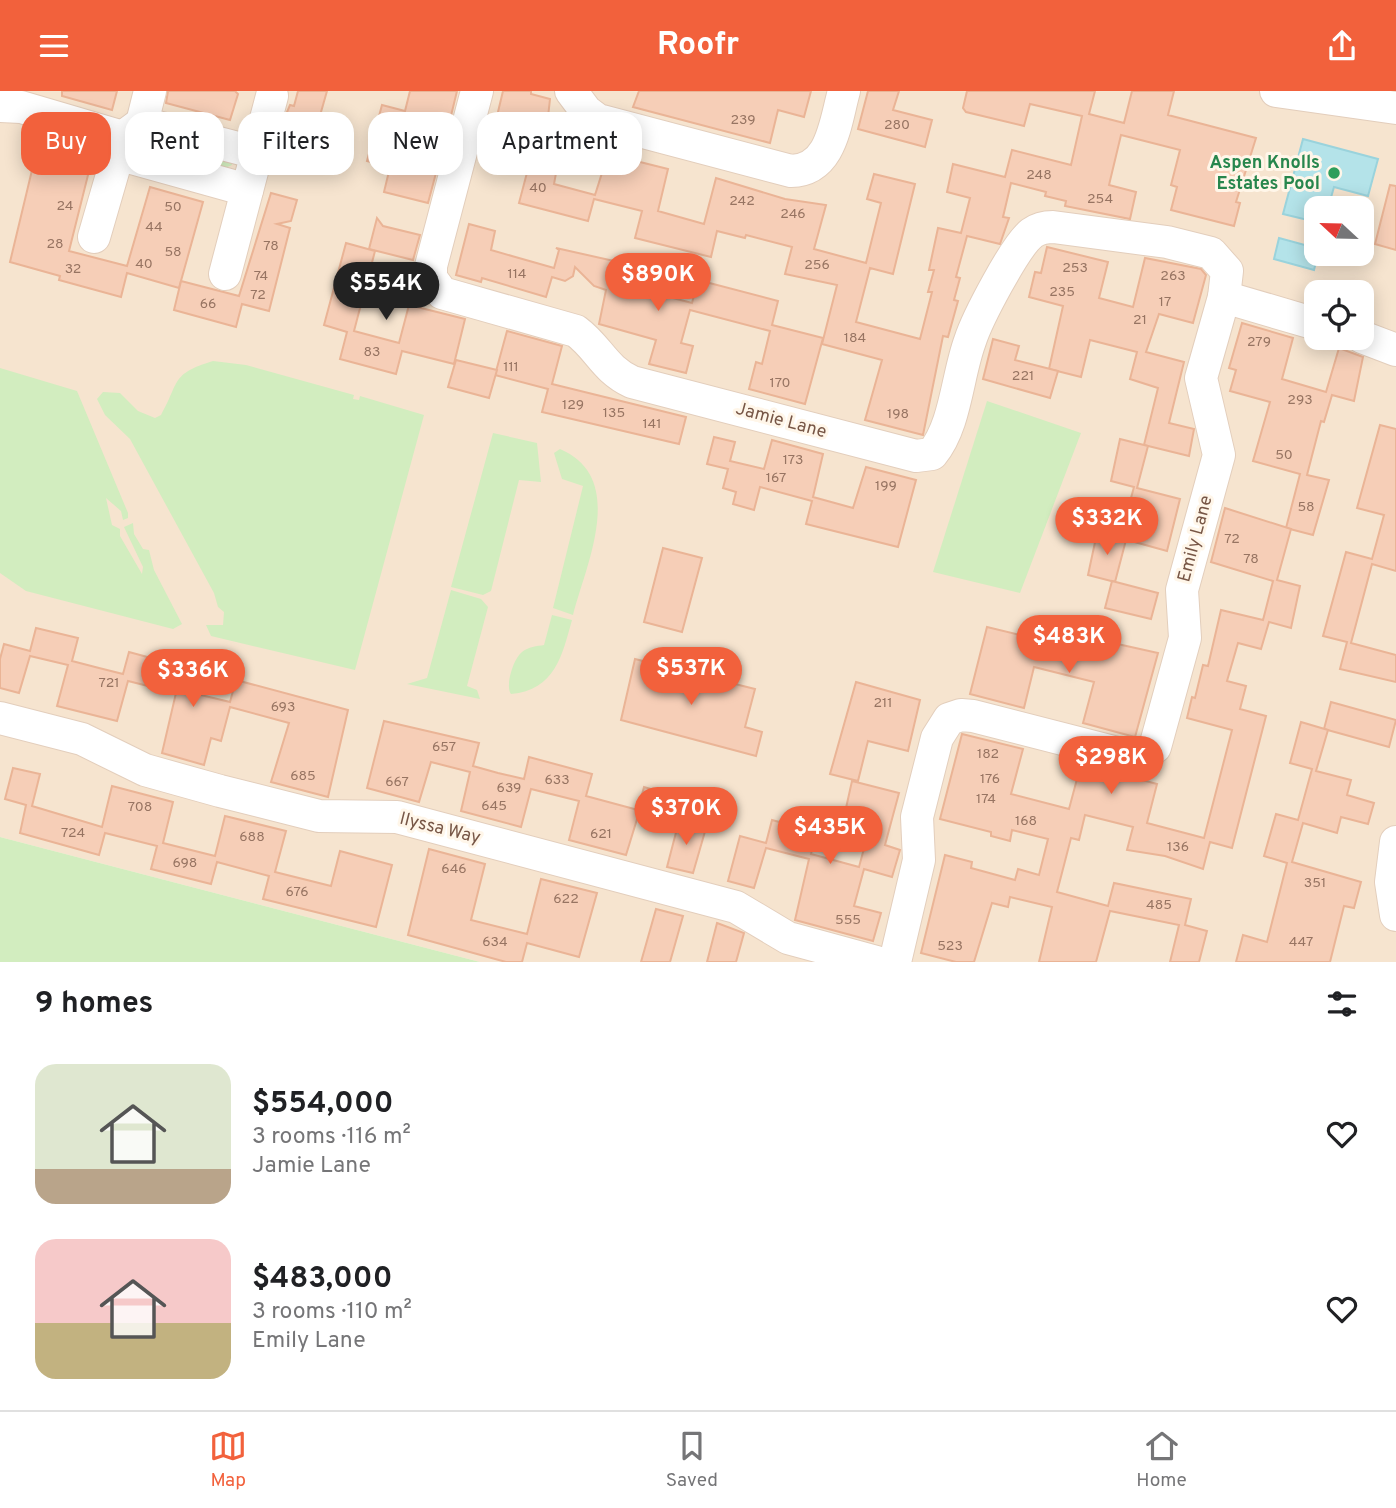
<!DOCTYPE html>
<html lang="en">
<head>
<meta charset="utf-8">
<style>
	body { margin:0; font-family:Overpass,sans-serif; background:#f2f2f2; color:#202124; height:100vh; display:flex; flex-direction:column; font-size:26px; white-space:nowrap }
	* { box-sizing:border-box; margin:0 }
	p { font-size:23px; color:#757577 }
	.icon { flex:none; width:38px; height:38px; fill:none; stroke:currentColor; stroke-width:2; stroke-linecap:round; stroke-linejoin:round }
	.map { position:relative; height:871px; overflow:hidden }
	.sheet { display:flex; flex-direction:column; background:#fff; flex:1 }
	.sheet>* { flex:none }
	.banner { position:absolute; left:21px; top:21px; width:700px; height:63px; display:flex; gap:14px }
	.needle { width:46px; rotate:292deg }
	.tools { position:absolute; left:1304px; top:105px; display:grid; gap:14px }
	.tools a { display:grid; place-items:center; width:70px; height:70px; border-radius:14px; background:#fff; box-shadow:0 4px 18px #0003; font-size:35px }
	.price { position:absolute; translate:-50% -60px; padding:0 16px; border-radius:24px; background:#f2613c; color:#fff; font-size:23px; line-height:46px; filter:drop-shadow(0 2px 4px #0008) }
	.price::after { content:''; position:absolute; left:50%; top:42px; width:21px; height:16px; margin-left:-10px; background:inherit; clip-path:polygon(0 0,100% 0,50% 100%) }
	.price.current { background:#222; color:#fff }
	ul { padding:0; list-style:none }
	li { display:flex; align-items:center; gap:21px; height:175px; padding:0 35px }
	li span { display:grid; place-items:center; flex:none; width:196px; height:140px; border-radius:21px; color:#555 }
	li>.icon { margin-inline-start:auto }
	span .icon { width:84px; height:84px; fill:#fffc; stroke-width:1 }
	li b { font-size:30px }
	h2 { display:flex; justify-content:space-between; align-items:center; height:84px; padding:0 35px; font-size:30px }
	.tag { padding:0 24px; border-radius:21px; background:#fff; box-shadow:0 4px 18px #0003; font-size:24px; line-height:63px }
	.tag.current { background:#f2613c; color:#fff }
	header { display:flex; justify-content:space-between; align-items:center; height:91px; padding:0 35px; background:#f2613c; color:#fff; font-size:32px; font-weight:700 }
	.dock { display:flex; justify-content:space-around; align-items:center; height:98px; border-top:2px solid #e0e0e0; background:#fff; font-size:19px; color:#757577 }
	.dock a { display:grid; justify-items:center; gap:4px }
	.dock .current { color:#f2613c }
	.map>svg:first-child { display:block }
	.residential { fill:#f6e4cf; fill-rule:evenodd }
	.green { fill:#d2edbf }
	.water { fill:#b4e3e9; stroke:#9ad3dc; stroke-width:2 }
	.building { fill:#f6ceb7; stroke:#eab496; stroke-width:2 }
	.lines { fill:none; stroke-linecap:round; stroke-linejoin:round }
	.minor-casing { stroke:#e3cebc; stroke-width:34 }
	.minor { stroke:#fff; stroke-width:32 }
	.leisure-dot { fill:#2e9e5b; stroke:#fff6e9; stroke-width:2.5 }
	.labels { text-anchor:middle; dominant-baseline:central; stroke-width:6; stroke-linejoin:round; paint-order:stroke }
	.number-label { font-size:14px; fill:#977462 }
	.leisure-label { font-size:18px; font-weight:bold; fill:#27864d; stroke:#fff6e9; text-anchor:end }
	.street-label { font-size:18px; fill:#775646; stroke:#fff6e9 }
</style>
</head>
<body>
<header><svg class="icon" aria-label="menu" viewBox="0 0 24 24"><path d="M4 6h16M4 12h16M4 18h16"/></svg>Roofr<svg class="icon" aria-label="share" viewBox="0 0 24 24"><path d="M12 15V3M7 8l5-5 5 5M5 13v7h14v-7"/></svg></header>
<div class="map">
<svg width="1396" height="871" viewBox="0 0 1396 871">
	<rect width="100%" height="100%" fill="#fef2e1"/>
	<path class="residential" d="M0,0H1396V871H480L0,746ZM1316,117H1362V163H1316ZM1316,201H1362V247H1316Z"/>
	<g class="green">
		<polygon points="143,48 231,70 232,74 225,77 145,56 141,50"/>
		<path d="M213,270L246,274L354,304L353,308L359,309L360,305L424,324L355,579L211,545L206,534H223L224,521L218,516L214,502L130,348L105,324L97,308L103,301L120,302L138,320L155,327L161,324C180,291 170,283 213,270Z"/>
		<polygon points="0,277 77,300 128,422 128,427 123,429 121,420 106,407 112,434 120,438 120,445 142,483 143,476 124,436 133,432 134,443 143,458 149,459 154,479 182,533 173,538 26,500 0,482"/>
		<polygon points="987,310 1081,342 1020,502 933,481"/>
		<polygon points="493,342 537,352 541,391 519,389 491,500 483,504 451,496"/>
		<path d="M560,358C628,387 586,473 573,524L553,517L583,395L562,388L554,362Z"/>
		<polygon points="451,499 481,508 488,516 467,595 477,599 480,608 407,593 427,587"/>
		<path d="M552,524L572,529C562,565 555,599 511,603C505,596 513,568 522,561C528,556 537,555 544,554Z"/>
		<polygon points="0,746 480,871 0,871"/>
	</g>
	<g class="water">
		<polygon points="1303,48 1378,68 1368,105 1334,96 1328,117 1316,117 1316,131 1283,123"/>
		<polygon points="1279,147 1316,157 1318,163 1314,179 1274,168"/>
	</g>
	<g class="building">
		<polygon points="62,0 117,0 112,19 62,5"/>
		<polygon points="168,0 235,0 238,3 230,29 166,12"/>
		<polygon points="298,0 327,0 305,77 278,70 287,21 290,14 294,15"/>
		<polygon points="410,0 457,0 448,37 410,28 399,72 436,82 428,112 384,101 390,76 367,70 382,14 405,20"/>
		<polygon points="503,0 531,0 531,3 550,8 547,35 564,39 554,93 595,104 608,63 668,78 658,120 704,133 716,87 785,108 826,114 814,158 866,172 881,112 867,108 874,83 915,93 893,183 870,177 856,231 920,248 932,201 928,201 934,179 929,179 938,137 961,142 970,107 947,101 953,73 1005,86 1012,59 1071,74 1082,25 1030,13 1024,35 966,21 963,17 967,0 1095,0 1089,23 1124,32 1132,0 1174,0 1168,24 1256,47 1236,111 1240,112 1234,135 1171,119 1177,96 1171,94 1180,59 1121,44 1109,94 1136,101 1130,128 1065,115 1066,110 1045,105 1046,101 1011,92 1003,126 1009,127 1000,153 967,145 956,186 960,187 954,209 958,210 948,246 943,245 923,344 865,329 882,269 822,253 837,194 785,183 792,156 746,144 745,147 717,140 711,166 635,147 642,120 594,108 588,130 519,112 533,59 492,46"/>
		<polygon points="639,0 811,0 804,26 778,19 770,52 633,16"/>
		<polygon points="868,0 899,0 893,19 932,29 925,56 858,38"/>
		<polygon points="36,48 93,64 69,160 127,175 150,96 203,111 179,197 127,182 121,206 59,189 60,185 10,171 33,75 29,74"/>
		<polygon points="1390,94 1396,95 1396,159 1375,153"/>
		<polygon points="271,102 297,109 291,130 277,133 290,137 269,220 242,213 236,236 174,219 181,190 239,205"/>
		<polygon points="377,127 383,135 420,144 413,169 369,158"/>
		<polygon points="469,133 495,140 491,159 554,177 559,159 556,157 614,170 608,193 664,208 665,205 692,212 698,189 778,210 772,234 823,247 805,313 749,298 756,271 762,273 770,240 690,219 681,252 693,255 686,282 649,273 656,249 599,233 606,199 594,195 575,176 573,185 565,190 552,186 546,206 482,187 481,191 456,184"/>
		<polygon points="346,152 375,160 354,240 399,252 409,214 465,228 454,273 402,260 396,283 340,268 347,241 324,234"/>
		<polygon points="1047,156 1108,171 1099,207 1133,216 1145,167 1201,178 1206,184 1193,232 1159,223 1146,261 1184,271 1169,332 1194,338 1189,365 1144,354 1158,297 1130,288 1137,261 1090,249 1081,286 1049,278 1063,215 1029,206 1035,181 1041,182"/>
		<polygon points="1242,232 1293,247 1282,288 1326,301 1339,257 1363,266 1354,310 1332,304 1324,331 1321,330 1307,384 1329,389 1313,444 1286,437 1300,383 1253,370 1270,311 1230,300 1236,279 1229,277"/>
		<polygon points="507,240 562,255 552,293 686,326 679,353 542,321 548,298 495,284"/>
		<polygon points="993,248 1019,255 1015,269 1058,280 1050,307 983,288"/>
		<polygon points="456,269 497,279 489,307 448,296"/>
		<polygon points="1380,334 1396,338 1396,480 1372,473 1351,552 1396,564 1396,591 1340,578 1347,551 1323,545 1346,461 1372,468 1384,424 1357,417"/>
		<polygon points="714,346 735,351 730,370 764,378 772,349 823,363 813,406 853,417 866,376 916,389 898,456 806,433 812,410 760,396 754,419 733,413 736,401 723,397 728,378 707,373"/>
		<polygon points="1120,348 1148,355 1137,397 1180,408 1167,460 1120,447 1134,396 1111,390"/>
		<polygon points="1225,417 1291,438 1277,489 1300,495 1291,537 1269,531 1261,558 1238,552 1227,590 1246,595 1240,618 1266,625 1232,757 1210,751 1203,778 1165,765 1127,759 1133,736 1085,724 1079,749 1071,747 1057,801 1108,815 1114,792 1191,808 1185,834 1207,840 1199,871 1170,871 1179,834 1110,820 1096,871 1039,871 1052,816 1010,806 1008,816 992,812 974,871 956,871 921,862 945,764 972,771 971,777 1015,789 1018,778 1039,784 1048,748 1012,739 1010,750 991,745 991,741 940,728 962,643 1023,658 1011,703 1069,718 1081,673 1157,693 1147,732 1204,747 1232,639 1187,627 1192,606 1195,607 1203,574 1208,575 1221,519 1263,529 1273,490 1211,471"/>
		<polygon points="1097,442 1126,449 1115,491 1088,484"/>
		<polygon points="663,457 702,467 682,541 644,531"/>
		<polygon points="1112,490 1158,502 1151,528 1105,517"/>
		<polygon points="987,536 1082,559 1086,546 1158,562 1135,646 1083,632 1094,591 1034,576 1024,617 970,603"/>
		<polygon points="36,537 78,547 72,570 99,577 123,583 129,561 184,576 178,598 205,605 230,611 236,589 348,619 328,706 271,691 289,632 230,616 221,650 211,647 204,674 162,662 176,602 128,590 117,630 57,615 68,574 30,565 19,602 0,597 0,568 4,553 30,560"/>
		<polygon points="635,568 755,598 745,636 762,641 756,665 621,629"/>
		<polygon points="856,591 920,609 908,660 868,650 858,690 830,683"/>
		<polygon points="1331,611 1396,629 1389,656 1324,638"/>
		<polygon points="384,630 479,652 473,675 498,682 524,688 529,666 592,683 586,705 638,719 644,696 685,708 678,735 638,725 626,764 569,749 579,710 531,698 521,736 461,720 470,681 431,671 419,711 367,697"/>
		<polygon points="1301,631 1328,639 1316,680 1351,689 1347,704 1374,712 1368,733 1341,726 1337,742 1303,732 1292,771 1361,791 1354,817 1344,815 1330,871 1236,871 1243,844 1267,851 1287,772 1264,765 1276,723 1298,729 1312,678 1290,672"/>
		<polygon points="13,677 40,683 32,715 102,736 112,695 173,711 163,752 215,765 225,725 286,740 275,781 331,795 340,760 392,774 376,836 263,808 269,785 217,771 211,793 151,778 157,755 105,742 99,764 20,742 26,714 5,708"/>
		<polygon points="852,690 899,702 885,754 900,759 892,786 864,778 854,815 881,822 873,850 795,829 809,768 766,757 754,797 728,790 740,745 766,752 772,729 817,741 811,763 859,776 873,724 846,717"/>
		<polygon points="679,730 706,737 693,782 667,776"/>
		<polygon points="429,758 485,773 471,829 527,843 541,788 597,802 579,866 527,852 522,871 506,871 408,844"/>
		<polygon points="656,818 683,825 670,871 641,871"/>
		<polygon points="717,832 744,842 736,871 707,871"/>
	</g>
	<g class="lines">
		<defs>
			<g id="minor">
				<path d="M477,0L431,175V187L442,202L576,240C599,257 604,278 632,291L916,365L932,363C956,334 957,285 970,250C977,228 1015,155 1032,142C1039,137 1045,136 1053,136L1167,151L1211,162L1227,180L1224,206L1201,287L1219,364L1182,499L1185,547L1155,656L1138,665L1125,664L973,625L961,624L949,628L937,647L917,726L919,769L895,871"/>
				<path d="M571,0L586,20L598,29L791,80C832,79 835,32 844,0"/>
				<polyline points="1276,0 1396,17"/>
				<polyline points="0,15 21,16 123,46"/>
				<polyline points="142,32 150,0"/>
				<polyline points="123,46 132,67 247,99"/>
				<polyline points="94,146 123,46 142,32 257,62"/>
				<polyline points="225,183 272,5"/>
				<polyline points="1224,206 1316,233"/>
				<polyline points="1362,246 1396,259"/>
				<polyline points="0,627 82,648 145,679 220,700 319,725 397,726 736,816 788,847 876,871"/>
				<polyline points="1396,751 1391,791 1396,824"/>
			</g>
		</defs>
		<use href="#minor" class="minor-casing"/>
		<use href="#minor" class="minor"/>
	</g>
	<circle class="leisure-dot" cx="1334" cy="82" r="7"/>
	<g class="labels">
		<g class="number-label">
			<text x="743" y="29">239</text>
			<text x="897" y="34">280</text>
			<text x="1039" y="84">248</text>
			<text x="538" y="97">40</text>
			<text x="1100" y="108">254</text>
			<text x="742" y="110">242</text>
			<text x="65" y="115">24</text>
			<text x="173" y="116">50</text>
			<text x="793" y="123">246</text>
			<text x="154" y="136">44</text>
			<text x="55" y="153">28</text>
			<text x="271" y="155">78</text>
			<text x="173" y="161">58</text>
			<text x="144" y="173">40</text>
			<text x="817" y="174">256</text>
			<text x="1075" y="177">253</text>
			<text x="73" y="178">32</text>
			<text x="517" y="183">114</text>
			<text x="261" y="185">74</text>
			<text x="1173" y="185">263</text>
			<text x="1062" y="201">235</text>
			<text x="258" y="204">72</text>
			<text x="1165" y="211">17</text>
			<text x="208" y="213">66</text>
			<text x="1140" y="229">21</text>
			<text x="855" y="247">184</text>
			<text x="1259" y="251">279</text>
			<text x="372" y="261">83</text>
			<text x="511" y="276">111</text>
			<text x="1023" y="285">221</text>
			<text x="780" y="292">170</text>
			<text x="1300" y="309">293</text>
			<text x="573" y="314">129</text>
			<text x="614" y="322">135</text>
			<text x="898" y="323">198</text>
			<text x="652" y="333">141</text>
			<text x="1284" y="364">50</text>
			<text x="793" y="369">173</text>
			<text x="776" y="387">167</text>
			<text x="886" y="395">199</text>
			<text x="1306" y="416">58</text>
			<text x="1232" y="448">72</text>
			<text x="1251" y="468">78</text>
			<text x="109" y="592">721</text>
			<text x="883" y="612">211</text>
			<text x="283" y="616">693</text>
			<text x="444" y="656">657</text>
			<text x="988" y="663">182</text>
			<text x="303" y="685">685</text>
			<text x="990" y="688">176</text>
			<text x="557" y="689">633</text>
			<text x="397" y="691">667</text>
			<text x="509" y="697">639</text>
			<text x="986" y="708">174</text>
			<text x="494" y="715">645</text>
			<text x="140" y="716">708</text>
			<text x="1026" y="730">168</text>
			<text x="73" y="742">724</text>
			<text x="601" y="743">621</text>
			<text x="252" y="746">688</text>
			<text x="1178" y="756">136</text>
			<text x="185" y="772">698</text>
			<text x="454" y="778">646</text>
			<text x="1315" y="792">351</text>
			<text x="297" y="801">676</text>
			<text x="566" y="808">622</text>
			<text x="1159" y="814">485</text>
			<text x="848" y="829">555</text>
			<text x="495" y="851">634</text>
			<text x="1301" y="851">447</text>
			<text x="950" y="855">523</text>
		</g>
		<g class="leisure-label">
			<text x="1320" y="72">Aspen Knolls<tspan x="1320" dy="21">Estates Pool</tspan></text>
		</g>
		<g class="street-label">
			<text transform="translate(781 330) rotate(15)">Jamie Lane</text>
			<text transform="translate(1196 448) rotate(-75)">Emily Lane</text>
			<text transform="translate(440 738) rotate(14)">Ilyssa Way</text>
		</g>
	</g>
</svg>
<div class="tools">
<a><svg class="needle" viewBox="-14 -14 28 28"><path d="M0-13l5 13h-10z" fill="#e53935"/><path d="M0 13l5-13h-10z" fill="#757577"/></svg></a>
<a><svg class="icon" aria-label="locate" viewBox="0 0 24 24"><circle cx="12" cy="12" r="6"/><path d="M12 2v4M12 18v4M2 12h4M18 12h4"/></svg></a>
</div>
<b class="price" style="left:658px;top:222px">$890K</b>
<b class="price current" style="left:386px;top:231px">$554K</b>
<b class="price" style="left:1107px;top:466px">$332K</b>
<b class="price" style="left:1069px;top:584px">$483K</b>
<b class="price" style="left:691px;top:616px">$537K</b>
<b class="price" style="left:193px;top:618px">$336K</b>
<b class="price" style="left:1111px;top:705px">$298K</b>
<b class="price" style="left:686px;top:756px">$370K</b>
<b class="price" style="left:830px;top:775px">$435K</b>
<div class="banner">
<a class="tag current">Buy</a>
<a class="tag">Rent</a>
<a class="tag">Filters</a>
<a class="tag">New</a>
<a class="tag">Apartment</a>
</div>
</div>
<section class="sheet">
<h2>9 homes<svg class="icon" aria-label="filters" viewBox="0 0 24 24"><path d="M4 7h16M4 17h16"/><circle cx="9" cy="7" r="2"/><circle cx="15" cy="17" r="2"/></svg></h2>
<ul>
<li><span style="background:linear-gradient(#dfe7d0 75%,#b9a48a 0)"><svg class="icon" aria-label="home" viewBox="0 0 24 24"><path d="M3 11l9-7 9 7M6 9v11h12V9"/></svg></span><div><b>$554,000</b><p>3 rooms · 116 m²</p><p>Jamie Lane</p></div><svg class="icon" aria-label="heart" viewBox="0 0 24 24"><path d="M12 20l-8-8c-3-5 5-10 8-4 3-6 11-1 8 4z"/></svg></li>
<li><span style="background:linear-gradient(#f6c9c9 60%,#c2b280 0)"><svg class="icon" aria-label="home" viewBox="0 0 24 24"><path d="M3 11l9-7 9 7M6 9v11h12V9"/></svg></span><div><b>$483,000</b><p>3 rooms · 110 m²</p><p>Emily Lane</p></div><svg class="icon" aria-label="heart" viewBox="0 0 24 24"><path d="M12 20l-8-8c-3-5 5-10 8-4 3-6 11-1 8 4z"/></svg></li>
</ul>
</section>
<nav class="dock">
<a class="current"><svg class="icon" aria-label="map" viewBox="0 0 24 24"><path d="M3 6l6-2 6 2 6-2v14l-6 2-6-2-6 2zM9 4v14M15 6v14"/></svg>Map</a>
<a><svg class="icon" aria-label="saved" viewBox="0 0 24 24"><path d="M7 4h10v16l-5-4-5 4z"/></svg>Saved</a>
<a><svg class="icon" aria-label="home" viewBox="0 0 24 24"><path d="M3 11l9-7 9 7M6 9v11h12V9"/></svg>Home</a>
</nav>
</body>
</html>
